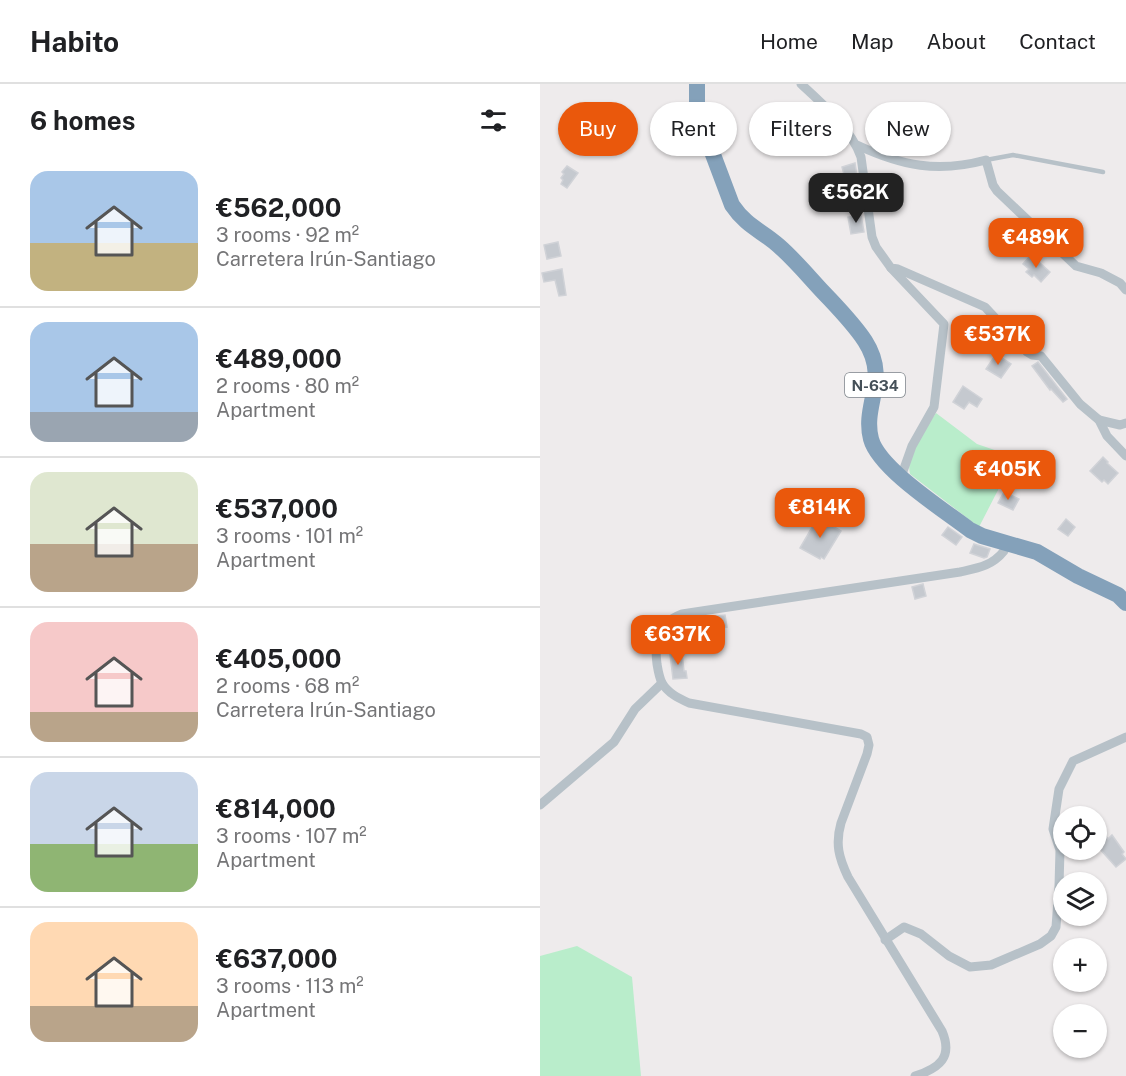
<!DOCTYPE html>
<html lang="en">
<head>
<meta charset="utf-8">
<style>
	body { margin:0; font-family:"Public Sans",sans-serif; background:#f2f2f2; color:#202124; height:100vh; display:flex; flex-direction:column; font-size:22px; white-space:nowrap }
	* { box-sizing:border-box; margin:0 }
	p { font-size:20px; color:#757577 }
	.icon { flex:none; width:33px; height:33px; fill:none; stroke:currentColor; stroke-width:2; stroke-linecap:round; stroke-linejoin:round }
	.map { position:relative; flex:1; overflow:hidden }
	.panel { display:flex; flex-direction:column; background:#fff; width:540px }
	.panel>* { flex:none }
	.top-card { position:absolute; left:18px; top:18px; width:477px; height:54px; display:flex; gap:12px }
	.tools { position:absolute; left:513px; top:722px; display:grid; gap:12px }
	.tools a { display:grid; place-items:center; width:54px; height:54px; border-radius:50%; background:#fff; box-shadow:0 2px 4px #0004; font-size:30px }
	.price { position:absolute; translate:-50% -51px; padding:0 14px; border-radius:12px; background:#ea580c; color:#fff; font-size:20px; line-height:39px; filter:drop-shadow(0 2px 3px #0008) }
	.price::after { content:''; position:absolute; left:50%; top:36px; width:18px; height:14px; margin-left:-9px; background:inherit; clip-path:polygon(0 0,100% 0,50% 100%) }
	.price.selected { background:#222; color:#fff }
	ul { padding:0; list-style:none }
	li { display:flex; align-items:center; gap:18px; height:150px; padding:0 30px }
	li+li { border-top:2px solid #e0e0e0 }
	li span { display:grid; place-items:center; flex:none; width:168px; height:120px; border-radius:18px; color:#555 }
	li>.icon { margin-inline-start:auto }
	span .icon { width:72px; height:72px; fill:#fffc; stroke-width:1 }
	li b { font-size:26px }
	h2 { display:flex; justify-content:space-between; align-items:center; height:72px; padding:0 30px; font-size:26px }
	.tag { padding:0 21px; border-radius:27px; background:#fff; box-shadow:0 2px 4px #0004; font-size:21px; line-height:54px }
	.tag.selected { background:#ea580c; color:#fff }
	header { display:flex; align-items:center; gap:36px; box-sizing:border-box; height:84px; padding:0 30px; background:#fff; border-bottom:2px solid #e0e0e0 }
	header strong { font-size:28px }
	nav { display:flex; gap:33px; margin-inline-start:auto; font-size:21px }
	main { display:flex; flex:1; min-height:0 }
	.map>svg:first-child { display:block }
	.green { fill:#b9edcb }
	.building { fill:#c5c9cf; stroke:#d0d2d7; stroke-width:1.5 }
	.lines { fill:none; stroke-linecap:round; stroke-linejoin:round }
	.lane { stroke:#b7c1c8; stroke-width:4.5 }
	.street { stroke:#b7c1c8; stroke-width:9 }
	.highway { stroke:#84a1ba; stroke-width:16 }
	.labels { text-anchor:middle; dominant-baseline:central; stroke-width:6; stroke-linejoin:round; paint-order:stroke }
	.shield { fill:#fff; stroke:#7d848a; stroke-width:1.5 }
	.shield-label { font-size:15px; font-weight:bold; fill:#455058 }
</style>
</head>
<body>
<header>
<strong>Habito</strong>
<nav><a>Home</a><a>Map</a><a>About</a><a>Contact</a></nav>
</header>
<main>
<section class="panel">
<h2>6 homes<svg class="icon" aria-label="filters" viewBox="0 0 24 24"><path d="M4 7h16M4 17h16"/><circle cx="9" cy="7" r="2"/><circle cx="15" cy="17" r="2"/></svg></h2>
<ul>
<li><span style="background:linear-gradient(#a9c7e8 60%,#c2b280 0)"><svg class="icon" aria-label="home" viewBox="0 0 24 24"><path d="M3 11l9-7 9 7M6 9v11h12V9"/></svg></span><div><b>€562,000</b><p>3 rooms · 92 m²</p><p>Carretera Irún-Santiago</p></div></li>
<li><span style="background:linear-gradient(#a9c7e8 75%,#9aa5b1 0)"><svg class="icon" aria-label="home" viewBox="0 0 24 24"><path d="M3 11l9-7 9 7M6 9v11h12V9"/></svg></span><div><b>€489,000</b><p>2 rooms · 80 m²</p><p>Apartment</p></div></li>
<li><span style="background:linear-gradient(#dfe7d0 60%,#b9a48a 0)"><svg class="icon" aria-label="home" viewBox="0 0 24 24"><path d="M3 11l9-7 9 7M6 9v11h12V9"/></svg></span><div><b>€537,000</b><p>3 rooms · 101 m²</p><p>Apartment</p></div></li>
<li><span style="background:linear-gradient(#f6c9c9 75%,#b9a48a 0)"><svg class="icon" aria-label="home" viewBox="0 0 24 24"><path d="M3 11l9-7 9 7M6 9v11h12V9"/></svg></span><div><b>€405,000</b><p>2 rooms · 68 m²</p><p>Carretera Irún-Santiago</p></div></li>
<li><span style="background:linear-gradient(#c9d6e8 60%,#8fb573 0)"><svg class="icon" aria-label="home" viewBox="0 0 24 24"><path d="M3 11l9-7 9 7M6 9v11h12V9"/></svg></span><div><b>€814,000</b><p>3 rooms · 107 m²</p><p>Apartment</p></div></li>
<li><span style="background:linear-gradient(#ffd9b3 70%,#b9a48a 0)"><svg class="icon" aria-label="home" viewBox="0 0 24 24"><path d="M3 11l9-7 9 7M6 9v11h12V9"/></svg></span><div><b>€637,000</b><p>3 rooms · 113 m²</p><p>Apartment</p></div></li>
</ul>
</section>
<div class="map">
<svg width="586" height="992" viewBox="0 0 586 992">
	<rect width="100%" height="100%" fill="#eeebec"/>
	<g class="green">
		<path d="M396,329L437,360L475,373L439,443L370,390C365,369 385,345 396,329Z"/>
		<polygon points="37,862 92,893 101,992 0,992 0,872"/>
	</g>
	<g class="building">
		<polygon points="288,35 304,55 298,60 294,54 286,62 275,47"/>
		<polygon points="315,79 318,99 307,102 302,83"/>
		<polygon points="27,82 38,89 27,104 21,100 23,96 21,94 24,90 22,88"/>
		<polygon points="321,131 324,148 311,150 308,133"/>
		<polygon points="18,158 21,172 7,175 4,161"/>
		<polygon points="491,171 510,188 501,198 494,191 492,193 486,188 489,185 483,180"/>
		<polygon points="22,185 26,211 19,212 15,196 4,198 2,189"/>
		<polygon points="456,270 471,280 461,294 446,285"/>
		<polygon points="498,278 527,315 523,318 511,305 510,306 492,282"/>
		<polygon points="423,302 442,315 437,323 429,318 424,325 413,318"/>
		<polygon points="563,373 568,378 567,379 578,389 568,400 564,396 562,398 550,387"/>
		<polygon points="464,408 479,415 473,426 458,419"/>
		<polygon points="278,433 301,447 284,475 281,473 280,475 260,464"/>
		<polygon points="526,435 535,443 528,452 518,445"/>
		<polygon points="408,443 422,453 416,461 402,451"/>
		<polygon points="434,460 450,465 447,473 444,474 430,469"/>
		<polygon points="383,500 386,512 375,515 372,503"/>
		<polygon points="185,531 187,543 161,547 159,534"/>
		<polygon points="147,537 155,545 136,564 129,556"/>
		<polygon points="142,569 144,587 146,587 147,594 133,595 130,570"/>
		<polygon points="565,751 568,755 572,751 584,768 582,770 586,775 576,783 558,763 560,762 558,759"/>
	</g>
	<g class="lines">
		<polyline class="lane" points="446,76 473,71 563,88"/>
		<g class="street">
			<path d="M261,0C283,20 311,45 321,73L332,153L336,163L351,184L358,185L445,223L487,268L492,271L501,272L540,320L559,336L567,352L586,372"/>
			<path d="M317,61C362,82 398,89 446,76L453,101L457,107L536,182L561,189L580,199L586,206"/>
			<polyline points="351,184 404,240 394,323 372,362 361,393"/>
			<polyline points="559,336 580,341 586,339"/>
			<polyline points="0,721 74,658 95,625 122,599"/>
			<polyline points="345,856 364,843 381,850 409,872 430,883 451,881 500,860 511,852 516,843 519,802 520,766 513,745 519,705 533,677 586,653"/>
			<path d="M375,992C400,984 413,973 402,947L308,793C299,774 295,760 301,739L327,670L329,661L327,653L321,650L149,619C138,614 128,609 122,599C119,593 118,586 117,580C114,555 117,540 142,530L420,488C438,484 452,482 464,467V458"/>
		</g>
		<path class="highway" d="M157,0V28L192,121C207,143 221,146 239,162C255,176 269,193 284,209C298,224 313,239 325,257C350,296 322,320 331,355C339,385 404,426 430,446L442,452L497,468L538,492L578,511L586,519"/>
	</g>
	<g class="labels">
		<rect class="shield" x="305" y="289" width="60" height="24" rx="4.5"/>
		<g class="shield-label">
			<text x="335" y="301">N-634</text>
		</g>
	</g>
</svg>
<div class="tools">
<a><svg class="icon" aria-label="locate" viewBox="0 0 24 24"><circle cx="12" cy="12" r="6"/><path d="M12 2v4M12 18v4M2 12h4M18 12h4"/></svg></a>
<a><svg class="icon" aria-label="layers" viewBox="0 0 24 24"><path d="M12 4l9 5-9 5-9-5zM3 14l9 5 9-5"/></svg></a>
<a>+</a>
<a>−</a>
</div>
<b class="price selected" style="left:316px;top:140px">€562K</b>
<b class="price" style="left:496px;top:185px">€489K</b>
<b class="price" style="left:458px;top:282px">€537K</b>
<b class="price" style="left:468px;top:417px">€405K</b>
<b class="price" style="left:280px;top:455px">€814K</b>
<b class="price" style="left:138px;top:582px">€637K</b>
<div class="top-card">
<a class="tag selected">Buy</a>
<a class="tag">Rent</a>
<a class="tag">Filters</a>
<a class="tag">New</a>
</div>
</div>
</main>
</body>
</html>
